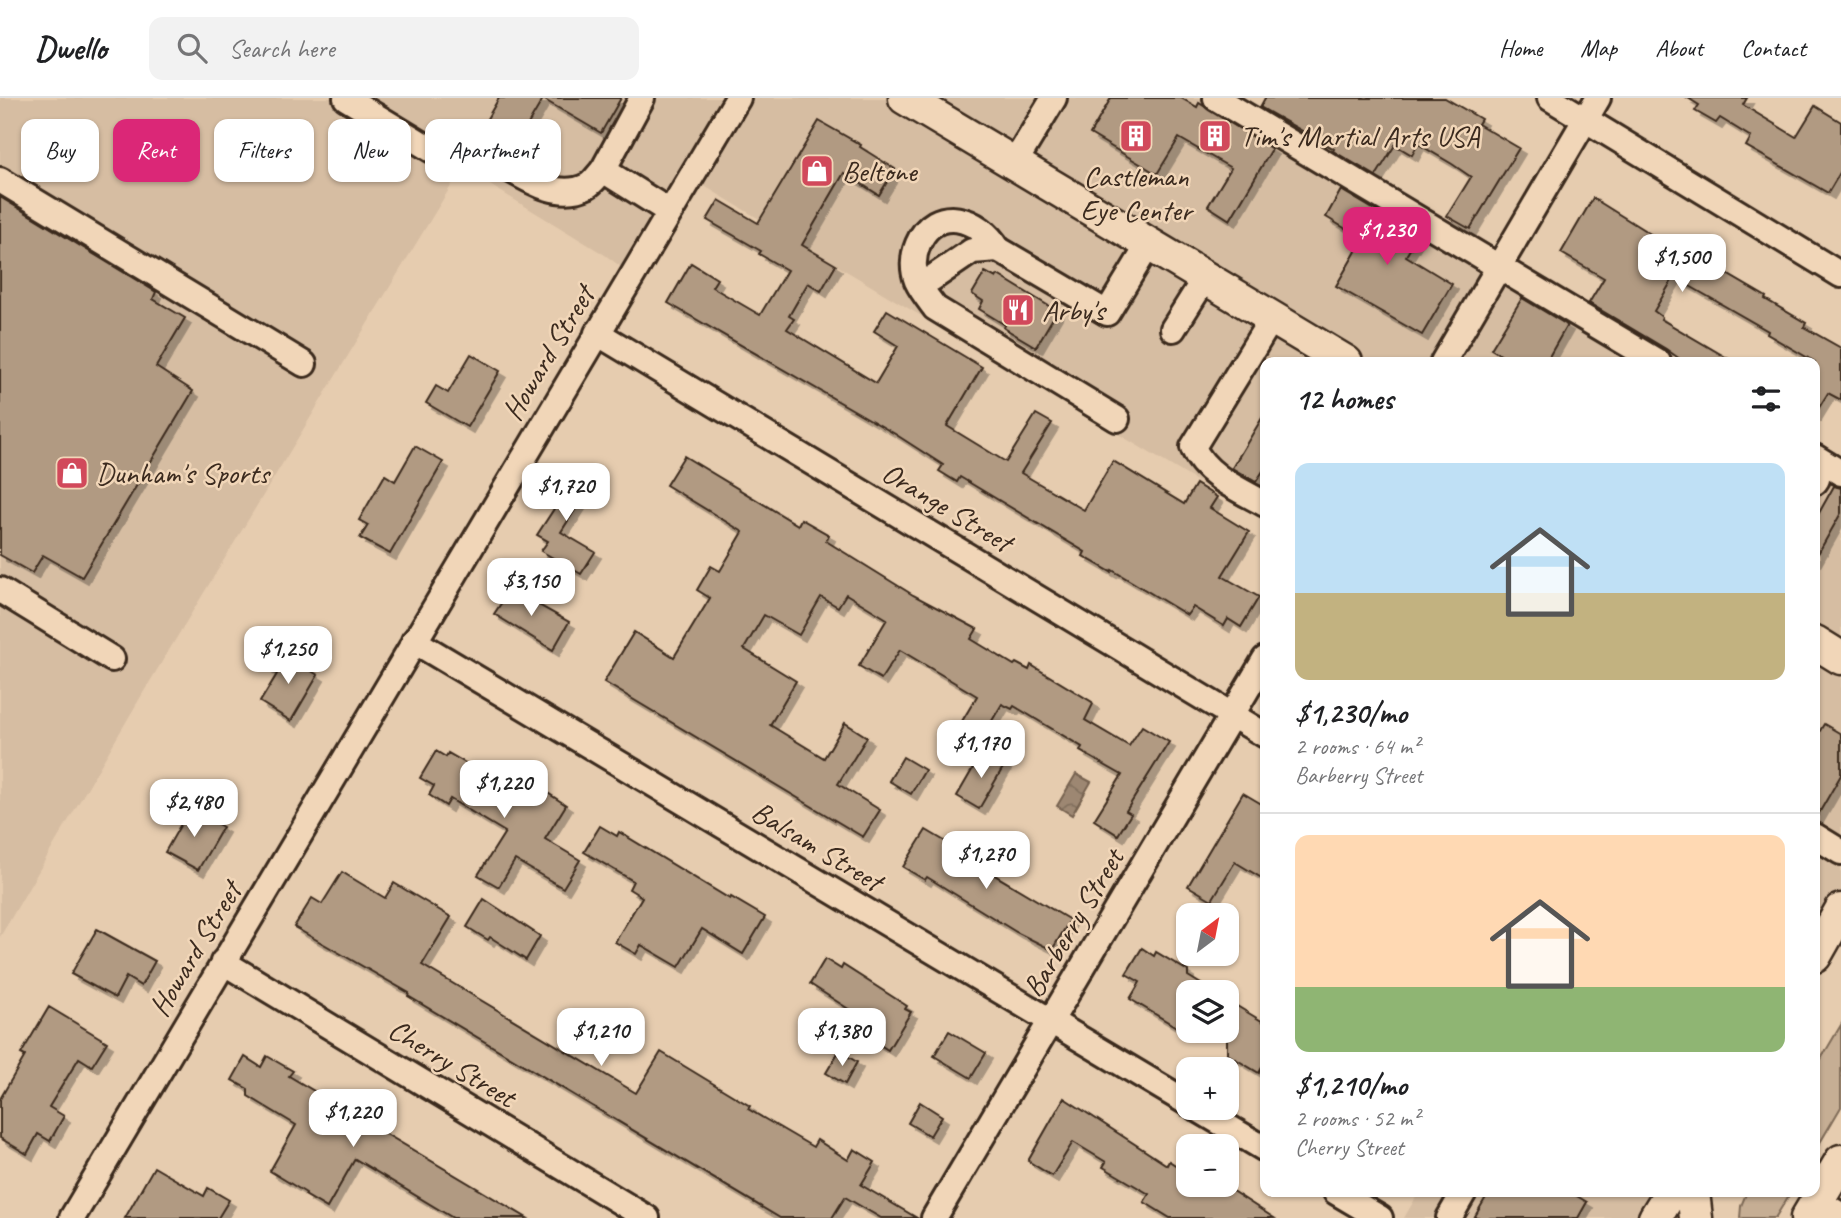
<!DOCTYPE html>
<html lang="en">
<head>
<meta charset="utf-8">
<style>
	body { margin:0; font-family:Caveat,sans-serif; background:#f2f2f2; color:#202124; height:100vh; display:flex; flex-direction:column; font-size:26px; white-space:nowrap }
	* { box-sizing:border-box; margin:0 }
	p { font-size:23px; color:#757577 }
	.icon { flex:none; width:38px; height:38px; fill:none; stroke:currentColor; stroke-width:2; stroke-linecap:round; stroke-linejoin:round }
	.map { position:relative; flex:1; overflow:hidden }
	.panel { position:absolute; left:1260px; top:259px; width:560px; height:840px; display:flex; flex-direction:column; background:#fff; border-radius:14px; box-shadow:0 2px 5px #0004 }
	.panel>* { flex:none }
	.guide { position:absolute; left:21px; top:21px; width:665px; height:63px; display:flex; gap:14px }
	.needle { width:46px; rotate:32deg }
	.tools { position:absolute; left:1176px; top:805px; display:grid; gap:14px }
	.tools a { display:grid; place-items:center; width:63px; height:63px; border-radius:14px; background:#fff; box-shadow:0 2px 5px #0004; font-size:35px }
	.price { position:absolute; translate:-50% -60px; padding:0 16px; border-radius:14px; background:#fff; color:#222; font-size:23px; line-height:46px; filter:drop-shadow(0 2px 4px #0008) }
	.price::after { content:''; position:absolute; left:50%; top:42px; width:21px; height:16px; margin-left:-10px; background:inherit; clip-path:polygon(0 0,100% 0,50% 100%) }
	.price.selected { background:#db2777; color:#fff }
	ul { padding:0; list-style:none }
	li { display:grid; align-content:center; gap:14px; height:371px; padding:0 35px }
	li+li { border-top:2px solid #e0e0e0 }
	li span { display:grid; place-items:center; height:217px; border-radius:14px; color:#555 }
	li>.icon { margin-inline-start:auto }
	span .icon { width:126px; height:126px; fill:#fffc; stroke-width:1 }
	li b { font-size:30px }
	h2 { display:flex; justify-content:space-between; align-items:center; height:84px; padding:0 35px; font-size:30px }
	.chip { padding:0 24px; border-radius:14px; background:#fff; box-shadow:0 2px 5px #0004; font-size:24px; line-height:63px }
	.chip.selected { background:#db2777; color:#fff }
	header { display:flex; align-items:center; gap:42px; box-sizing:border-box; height:98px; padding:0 35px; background:#fff; border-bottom:2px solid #e0e0e0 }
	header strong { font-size:33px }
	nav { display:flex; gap:38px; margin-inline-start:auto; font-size:24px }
	.search { width:490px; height:63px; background:#f2f2f2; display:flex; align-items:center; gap:18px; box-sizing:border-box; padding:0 24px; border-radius:14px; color:#757577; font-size:26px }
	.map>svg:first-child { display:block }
	.built { fill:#d6bda2 }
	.green { fill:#c6ae94; stroke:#806c59; stroke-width:2 }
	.water { fill:url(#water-waves); stroke:#766250; stroke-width:2 }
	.building { fill:#b19a82; stroke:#3b2a1e; stroke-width:2; filter:url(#shadow) }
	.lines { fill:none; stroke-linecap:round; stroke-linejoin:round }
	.minor-casing { stroke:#3b2a1e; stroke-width:30 }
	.major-casing { stroke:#3b2a1e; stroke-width:37 }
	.minor { stroke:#f1d6b8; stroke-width:24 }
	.major { stroke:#f1d6b8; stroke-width:32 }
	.labels { text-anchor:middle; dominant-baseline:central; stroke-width:5; stroke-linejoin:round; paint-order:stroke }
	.poi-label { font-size:30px; fill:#3b2a1e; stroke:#f1d6b8; text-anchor:start }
	.street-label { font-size:30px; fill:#3b2a1e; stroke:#f1d6b8 }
</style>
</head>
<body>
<header>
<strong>Dwello</strong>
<div class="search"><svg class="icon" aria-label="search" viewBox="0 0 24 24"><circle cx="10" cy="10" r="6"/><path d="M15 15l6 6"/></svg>Search here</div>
<nav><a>Home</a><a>Map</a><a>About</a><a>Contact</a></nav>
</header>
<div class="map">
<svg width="1841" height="1120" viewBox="0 0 1841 1120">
	<defs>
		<pattern id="water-waves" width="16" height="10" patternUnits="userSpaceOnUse" patternTransform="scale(1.75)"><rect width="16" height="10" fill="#9d8772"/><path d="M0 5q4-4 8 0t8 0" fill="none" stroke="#816f5d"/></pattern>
		<filter id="shadow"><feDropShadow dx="6" dy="6" stdDeviation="0" flood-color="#0004"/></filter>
	</defs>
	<rect width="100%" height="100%" fill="#e6ccaf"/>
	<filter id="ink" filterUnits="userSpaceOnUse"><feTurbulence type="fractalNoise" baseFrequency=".0143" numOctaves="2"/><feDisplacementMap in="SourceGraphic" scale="14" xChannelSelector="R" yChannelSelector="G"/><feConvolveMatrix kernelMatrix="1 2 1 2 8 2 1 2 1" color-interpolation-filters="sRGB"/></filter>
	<g filter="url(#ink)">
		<g class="built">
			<polygon points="0,0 1216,0 1658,264 1265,264 1265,424 691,80 631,176 605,157 462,70 143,595 0,839"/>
			<polygon points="1815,359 1841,375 1841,812 1815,858"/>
			<polygon points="1419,1094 1671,1094 1655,1120 1404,1120"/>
		</g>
		<g class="green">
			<polygon points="1841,927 1841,1009 1815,1053 1815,971"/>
			<polygon points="1743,1094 1791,1094 1775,1120 1740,1120 1741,1108 1746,1096"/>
		</g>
		<polygon class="water" points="1076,676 1091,684 1072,717 1057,708"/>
		<g class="building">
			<polygon points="499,0 621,0 601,35 543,1 517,45 484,26"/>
			<polygon points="1111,0 1181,0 1197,9 1199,5 1272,51 1230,122 1208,108 1231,70 1179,40 1157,76 1090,36"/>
			<polygon points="1265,0 1445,0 1481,21 1478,26 1519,50 1470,131 1447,118 1471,79 1452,66 1418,46 1412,57 1395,47 1376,78 1333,53 1334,51 1260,9"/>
			<polygon points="1688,0 1747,0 1743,7 1796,39 1815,8 1841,24 1841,73 1828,95 1746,48 1751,39 1720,20 1716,25 1695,13 1699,7"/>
			<polygon points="819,23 861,47 860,49 895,71 879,97 844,75 802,147 836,167 821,193 808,185 789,218 794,221 787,231 876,285 898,248 874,233 887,212 982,269 947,328 1006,364 1036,316 1052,325 1021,375 1084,412 1113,363 1184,406 1196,386 1217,399 1210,410 1249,434 1222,478 1259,499 1241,529 1228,521 1224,528 1193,509 1187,517 1112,472 1111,474 1083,458 1085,454 960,379 957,384 939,373 943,367 895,336 668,205 691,165 717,181 712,189 760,217 787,172 759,156 761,153 707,122 719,102 758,125"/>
			<polygon points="1341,92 1418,138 1406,158 1452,186 1422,237 1336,188 1359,148 1352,144 1356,137 1326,119"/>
			<polygon points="0,99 156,194 153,201 185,220 156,269 193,293 82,479 43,457 32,475 0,457"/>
			<polygon points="1593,100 1676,152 1679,148 1766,199 1765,201 1806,225 1804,229 1841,250 1841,302 1828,295 1815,316 1815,264 1767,236 1768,233 1674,179 1654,213 1662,219 1661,221 1734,264 1684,264 1666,251 1589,205 1604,180 1561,155"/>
			<polygon points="985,174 996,180 998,177 1057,213 1036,249 1004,230 1005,227 979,211 983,203 972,196"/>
			<polygon points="1522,200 1567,227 1546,264 1512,264 1491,251"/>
			<polygon points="471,256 500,273 467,329 426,305 436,288 448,295"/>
			<polygon points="1265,315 1265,370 1256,384 1232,370"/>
			<polygon points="415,348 443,364 390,456 360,440 368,427 359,422 385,377 395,383"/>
			<polygon points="684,358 798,427 801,421 829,437 826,443 913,497 977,531 971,541 1014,567 1016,565 1029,572 1031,567 1092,604 1093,606 1085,622 1129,648 1142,628 1169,644 1126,713 1131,716 1118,737 1094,722 1122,677 1080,653 1082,649 1014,608 1012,611 1002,606 974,653 952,640 977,598 900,552 881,581 859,568 887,521 846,496 838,509 821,499 799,537 764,517 744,551 796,583 770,627 824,660 845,625 867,639 838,686 880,712 863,739 604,584 634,534 674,559 710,500 697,492 711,468 720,473 743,434 666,387"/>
			<polygon points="567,369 592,385 561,434 595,454 581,476 541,453 548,443 537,437 561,400 551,394"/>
			<polygon points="1834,388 1841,390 1841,415 1815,461 1815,422"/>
			<polygon points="514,486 531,500 530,502 569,524 553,552 494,516"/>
			<polygon points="277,552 318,577 291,623 260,604 277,576 267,570"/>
			<polygon points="1824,626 1841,636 1841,677 1815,722 1815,641"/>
			<polygon points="436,653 446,659 448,655 535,705 543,692 566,707 545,741 580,762 563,790 515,762 499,789 478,777 505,734 450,701 446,708 429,697 434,688 420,680"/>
			<polygon points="983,653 1005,666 979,711 957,698"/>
			<polygon points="903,659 925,672 911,696 889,683"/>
			<polygon points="1243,695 1265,708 1265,782 1235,764 1212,802 1188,788"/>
			<polygon points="190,710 223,729 198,772 165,754"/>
			<polygon points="600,728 617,738 619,734 730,801 731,799 765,819 743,856 702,831 679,869 641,847 636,856 615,844 642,799 629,791 633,783 584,754"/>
			<polygon points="926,732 948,745 946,748 1070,822 1052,852 1016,834 927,779 925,782 903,769"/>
			<polygon points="342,774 385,800 394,785 451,819 422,867 636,995 661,954 750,1008 748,1011 813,1049 817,1042 848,1062 854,1051 875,1064 861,1087 917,1120 881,1120 845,1099 832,1120 780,1120 408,898 409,895 294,829 312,800 322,806"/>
			<polygon points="484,801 540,838 526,862 490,839 488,842 467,829"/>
			<polygon points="97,831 155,863 141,888 126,879 115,900 71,876"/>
			<polygon points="1142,850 1154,858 1156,854 1188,873 1188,878 1214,894 1188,894 1188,936 1130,901 1140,884 1126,876"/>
			<polygon points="825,861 841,871 843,867 907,908 905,911 911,914 888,952 863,936 870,925 810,886"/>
			<polygon points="1227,902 1265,925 1265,964 1259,975 1227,956"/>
			<polygon points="49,909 107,944 92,968 79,960 49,1009 64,1018 50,1043 38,1036 27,1056 0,1040 0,1001 25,958 21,956"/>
			<polygon points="949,933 986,955 971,980 934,958"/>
			<polygon points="839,953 857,964 845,986 826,975"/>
			<polygon points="267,958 293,973 289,978 527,1120 453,1120 355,1061 327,1110 305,1097 306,1095 270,1073 296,1027 248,998 248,991 232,982 245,959 261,969"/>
			<polygon points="1064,1000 1167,1067 1169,1063 1188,1075 1188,1087 1223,1087 1274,1120 1170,1120 1144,1104 1149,1096 1103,1069 1106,1064 1073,1044 1052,1078 1028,1063"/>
			<polygon points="920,1004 942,1018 930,1038 908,1025"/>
			<polygon points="154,1069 204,1098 208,1090 229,1102 218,1120 125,1120"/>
			<polygon points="1489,1094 1570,1094 1587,1104 1578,1120 1474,1120"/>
		</g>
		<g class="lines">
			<defs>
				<g id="minor">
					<polyline points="346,0 432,52"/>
					<polyline points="642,0 603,72 670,114"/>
					<polyline points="1216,0 1658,264"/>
					<polyline points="1550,0 1841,177"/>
					<polyline points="1014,66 1054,0"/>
					<path d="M504,68C529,82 558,102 587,88C593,85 598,77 603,72"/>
					<polyline points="0,82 304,266"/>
					<polyline points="983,145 998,151 1107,215 1149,146"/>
					<path d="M931,181L972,153L998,151C980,120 935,105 918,146C913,158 912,170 917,183C921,192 929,202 935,210L1117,321"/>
					<polyline points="1173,231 1205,180"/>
					<polyline points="597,235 1265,637"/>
					<polyline points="1443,264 1598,0"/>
					<polyline points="1815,359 1841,375"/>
					<polyline points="1815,380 1817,381 1815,384"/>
					<path d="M1265,406C1240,392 1204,377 1193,349L1272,220"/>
					<polyline points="0,492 112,561"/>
					<polyline points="414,543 1188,1005"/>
					<polyline points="1815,738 1841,754"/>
					<polyline points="223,864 647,1120"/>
					<polyline points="1196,1010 1265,1051"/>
					<polyline points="1336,1094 1380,1120"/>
					<polyline points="1817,1103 1841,1117"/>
					<polyline points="72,1120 738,0"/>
					<polyline points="934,1120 1265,561"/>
					<polyline points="1449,1120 1464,1094"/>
				</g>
				<g id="major">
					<polyline points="905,0 1346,264"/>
					<polyline points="1815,544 1841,560"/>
					<polyline points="1815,858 1841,812"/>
					<polyline points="1693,1094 1696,1120"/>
					<polyline points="1655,1120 1671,1094"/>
					<polyline points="1807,1120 1841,1063"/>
				</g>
			</defs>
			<use href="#minor" class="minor-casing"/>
			<use href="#major" class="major-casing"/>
			<use href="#minor" class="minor"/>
			<use href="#major" class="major"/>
		</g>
	</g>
	<defs>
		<symbol id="building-square" viewBox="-11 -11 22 22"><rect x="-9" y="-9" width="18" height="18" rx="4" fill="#d1495b" stroke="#f1d6b8"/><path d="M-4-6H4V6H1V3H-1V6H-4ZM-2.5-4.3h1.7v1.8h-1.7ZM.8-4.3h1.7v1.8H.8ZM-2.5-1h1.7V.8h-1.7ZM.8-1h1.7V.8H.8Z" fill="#fff"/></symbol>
		<symbol id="shop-square" viewBox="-11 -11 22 22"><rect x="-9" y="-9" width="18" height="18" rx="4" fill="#d1495b" stroke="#f1d6b8"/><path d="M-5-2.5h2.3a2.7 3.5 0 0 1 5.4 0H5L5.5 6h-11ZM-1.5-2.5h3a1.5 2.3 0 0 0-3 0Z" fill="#fff"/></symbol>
		<symbol id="restaurant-square" viewBox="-11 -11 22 22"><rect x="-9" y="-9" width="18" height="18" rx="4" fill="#d1495b" stroke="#f1d6b8"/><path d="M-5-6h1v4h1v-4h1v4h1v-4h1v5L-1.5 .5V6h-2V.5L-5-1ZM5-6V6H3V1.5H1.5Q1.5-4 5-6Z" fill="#fff"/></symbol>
	</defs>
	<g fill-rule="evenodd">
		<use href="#building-square" x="1117" y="19" width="38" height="38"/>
		<use href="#building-square" x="1196" y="19" width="38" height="38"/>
		<use href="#shop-square" x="798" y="54" width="38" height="38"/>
		<use href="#restaurant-square" x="999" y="193" width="38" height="38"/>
		<use href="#shop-square" x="53" y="356" width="38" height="38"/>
	</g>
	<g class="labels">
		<g class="poi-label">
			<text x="1240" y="38">Tim's Martial Arts USA</text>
			<text x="842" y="73">Beltone</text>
			<text x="1136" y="78" text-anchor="middle">Castleman<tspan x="1136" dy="34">Eye Center</tspan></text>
			<text x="1042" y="212">Arby's</text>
			<text x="96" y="375">Dunham's Sports</text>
		</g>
		<g class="street-label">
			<text transform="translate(548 255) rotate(-59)">Howard Street</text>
			<text transform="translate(947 409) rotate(31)">Orange Street</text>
			<text transform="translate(817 748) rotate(31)">Balsam Street</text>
			<text transform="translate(1073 825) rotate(-59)">Barberry Street</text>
			<text transform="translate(195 851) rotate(-59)">Howard Street</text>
			<text transform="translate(452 965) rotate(31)">Cherry Street</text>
		</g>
	</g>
</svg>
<div class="tools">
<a><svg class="needle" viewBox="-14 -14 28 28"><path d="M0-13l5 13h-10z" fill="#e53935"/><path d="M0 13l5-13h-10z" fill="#757577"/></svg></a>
<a><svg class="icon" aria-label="layers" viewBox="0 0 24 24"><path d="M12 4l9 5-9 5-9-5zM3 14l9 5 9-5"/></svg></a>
<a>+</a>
<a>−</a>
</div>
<b class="price selected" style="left:1387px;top:169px">$1,230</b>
<b class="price" style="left:1682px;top:196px">$1,500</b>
<b class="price" style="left:566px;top:425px">$1,720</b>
<b class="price" style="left:531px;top:520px">$3,150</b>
<b class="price" style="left:288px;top:588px">$1,250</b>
<b class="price" style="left:981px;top:682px">$1,170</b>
<b class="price" style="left:504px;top:722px">$1,220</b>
<b class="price" style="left:194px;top:741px">$2,480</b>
<b class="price" style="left:986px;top:793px">$1,270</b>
<b class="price" style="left:601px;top:970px">$1,210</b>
<b class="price" style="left:842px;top:970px">$1,380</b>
<b class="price" style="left:353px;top:1051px">$1,220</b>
<div class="guide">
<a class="chip">Buy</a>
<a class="chip selected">Rent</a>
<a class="chip">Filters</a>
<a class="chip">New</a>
<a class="chip">Apartment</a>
</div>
<section class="panel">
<h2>12 homes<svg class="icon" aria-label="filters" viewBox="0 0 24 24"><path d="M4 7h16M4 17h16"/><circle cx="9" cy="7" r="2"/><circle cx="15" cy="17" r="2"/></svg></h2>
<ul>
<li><span style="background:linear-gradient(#bfe0f5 60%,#c2b280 0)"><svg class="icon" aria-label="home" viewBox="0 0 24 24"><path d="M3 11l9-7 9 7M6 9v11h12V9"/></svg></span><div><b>$1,230/mo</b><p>2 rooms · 64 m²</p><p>Barberry Street</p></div></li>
<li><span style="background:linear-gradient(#ffd9b3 70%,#8fb573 0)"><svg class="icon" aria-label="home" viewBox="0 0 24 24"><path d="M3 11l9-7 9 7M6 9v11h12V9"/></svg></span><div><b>$1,210/mo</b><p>2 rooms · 52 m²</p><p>Cherry Street</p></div></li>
</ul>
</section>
</div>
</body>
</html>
